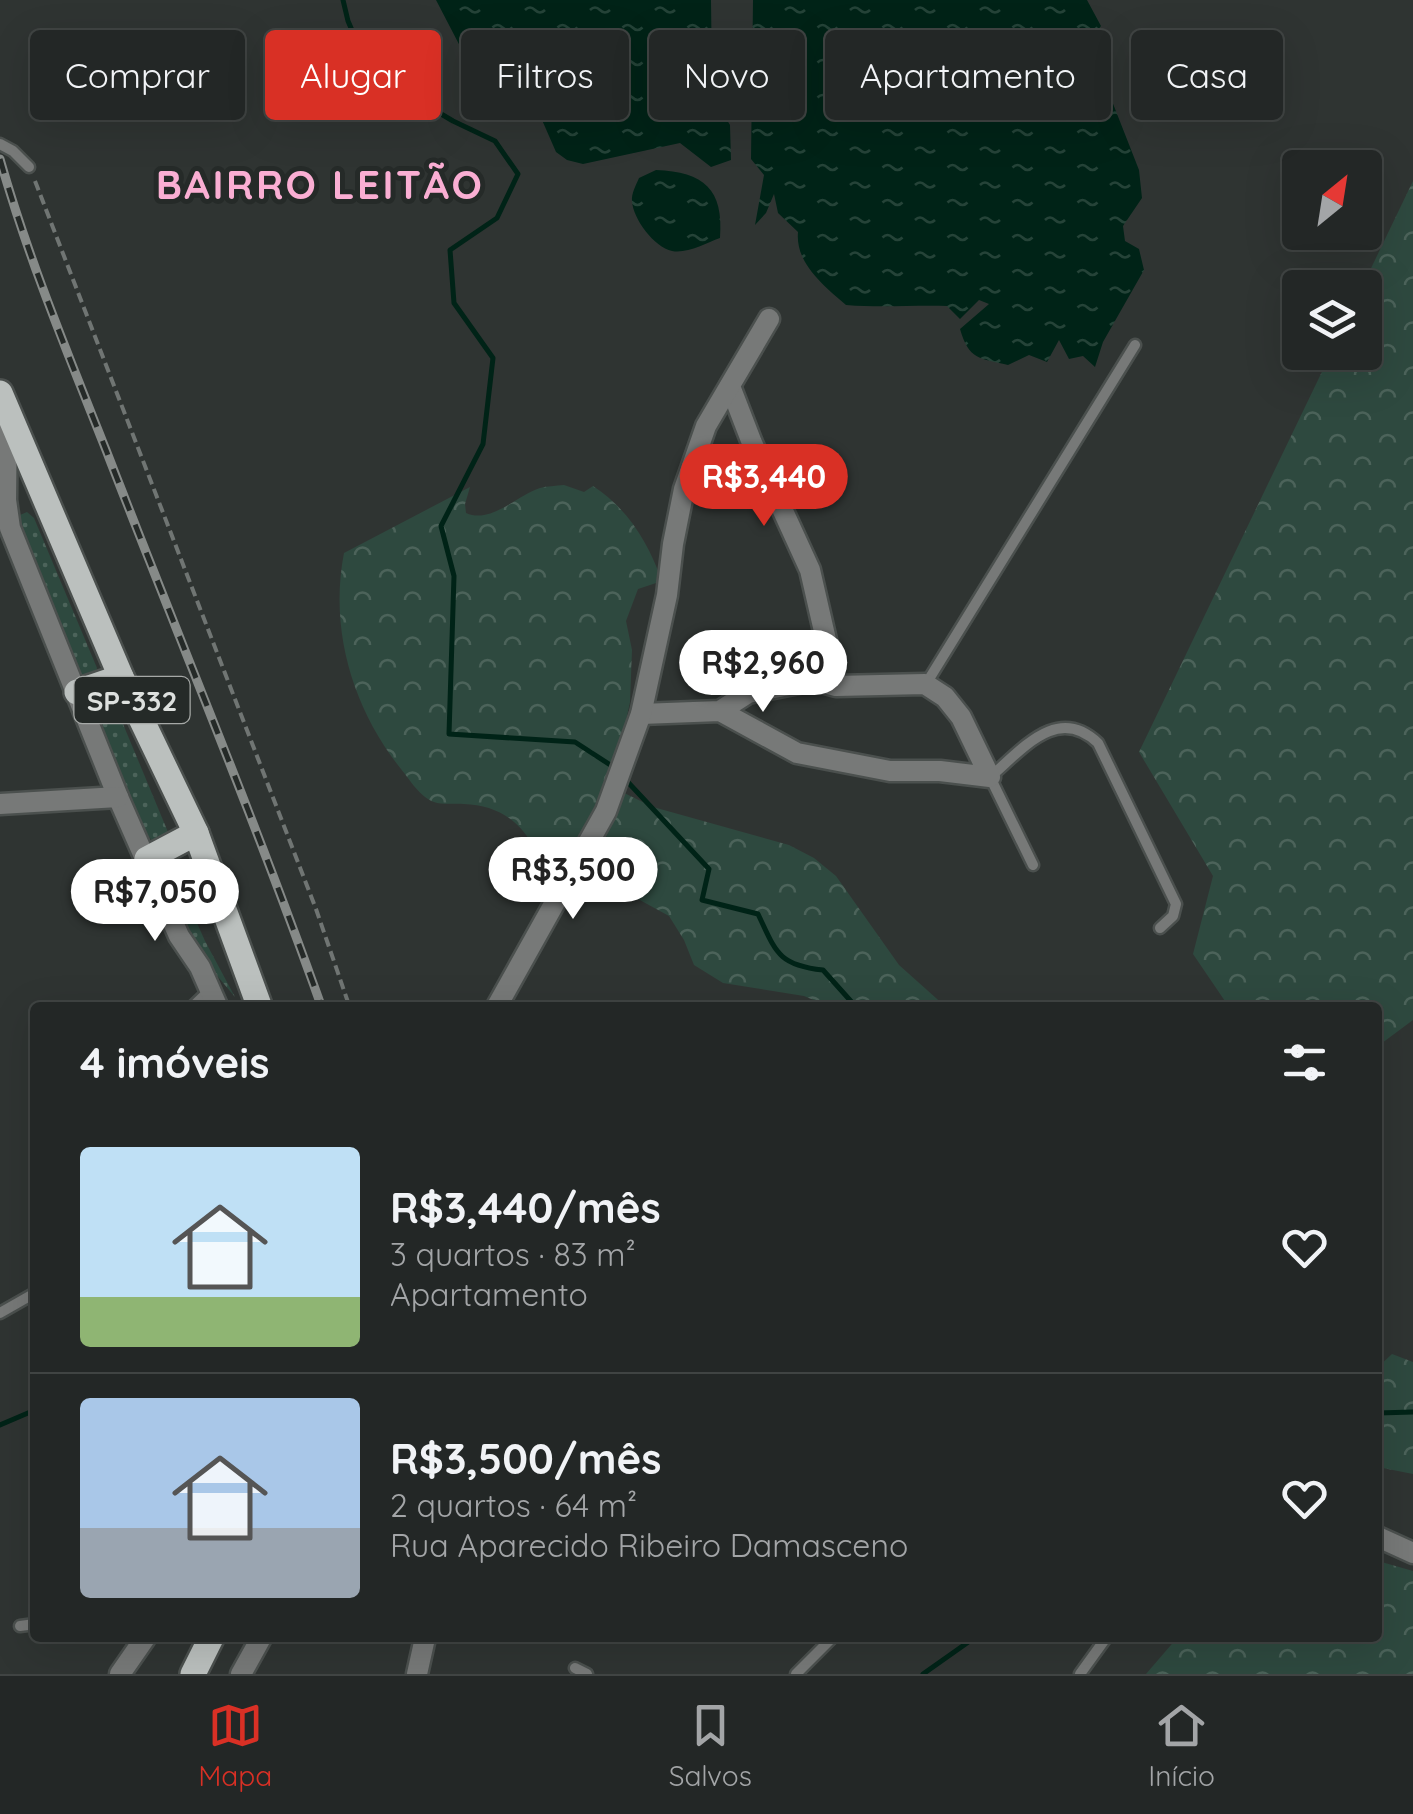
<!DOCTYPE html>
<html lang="pt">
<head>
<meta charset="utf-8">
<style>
	body { margin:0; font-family:Quicksand,sans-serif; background:#2f3332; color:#f1f3f6; height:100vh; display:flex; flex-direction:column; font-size:38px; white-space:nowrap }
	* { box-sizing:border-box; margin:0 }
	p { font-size:32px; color:#a3a5a7 }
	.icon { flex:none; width:55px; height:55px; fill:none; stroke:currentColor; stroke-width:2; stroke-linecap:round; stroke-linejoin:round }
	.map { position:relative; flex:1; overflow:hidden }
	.side { position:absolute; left:30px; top:1002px; width:1352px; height:640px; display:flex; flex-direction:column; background:#232726; border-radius:10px; box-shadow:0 10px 40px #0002,0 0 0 2px #404443 }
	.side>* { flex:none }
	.top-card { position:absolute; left:30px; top:30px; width:1355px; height:90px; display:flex; gap:20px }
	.needle { width:65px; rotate:30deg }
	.buttons { position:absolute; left:1282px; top:150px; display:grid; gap:20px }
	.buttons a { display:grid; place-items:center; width:100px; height:100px; border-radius:10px; background:#232726; box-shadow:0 10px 40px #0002,0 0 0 2px #404443; font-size:50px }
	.price { position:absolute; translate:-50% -85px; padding:0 22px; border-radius:35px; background:#fff; color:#222; font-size:32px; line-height:65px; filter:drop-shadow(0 2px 5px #0008) }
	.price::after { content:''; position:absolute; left:50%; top:60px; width:30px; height:22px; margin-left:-15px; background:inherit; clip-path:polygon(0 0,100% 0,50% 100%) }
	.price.current { background:#d93025; color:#fff }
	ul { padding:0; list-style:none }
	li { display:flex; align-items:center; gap:30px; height:250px; padding:0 50px }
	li+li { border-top:2px solid #404443 }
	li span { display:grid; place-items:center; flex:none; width:280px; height:200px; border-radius:10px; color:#555 }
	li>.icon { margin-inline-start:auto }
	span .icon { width:120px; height:120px; fill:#fffc; stroke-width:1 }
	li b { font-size:42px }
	h2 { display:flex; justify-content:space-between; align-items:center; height:120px; padding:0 50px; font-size:42px }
	.pill { padding:0 35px; border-radius:10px; background:#232726; box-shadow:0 10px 40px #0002,0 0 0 2px #404443; font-size:35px; line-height:90px }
	.pill.current { background:#d93025; color:#fff }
	.tab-bar { display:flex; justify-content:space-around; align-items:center; height:140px; border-top:2px solid #404443; background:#232726; font-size:28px; color:#a3a5a7 }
	.tab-bar a { display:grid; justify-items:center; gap:5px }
	.tab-bar .current { color:#d93025 }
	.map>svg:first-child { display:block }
	.grass { fill:url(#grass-dots) }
	.forest { fill:url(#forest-crowns) }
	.water { fill:url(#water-ripples) }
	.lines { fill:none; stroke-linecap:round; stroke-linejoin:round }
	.stream { stroke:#002317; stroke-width:5 }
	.service-casing { stroke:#4b504e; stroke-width:15 }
	.minor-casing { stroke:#4b504e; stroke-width:25 }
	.tertiary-casing { stroke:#4b504e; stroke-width:25 }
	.primary-casing { stroke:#4b504e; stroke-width:30 }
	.path { stroke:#707573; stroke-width:4; stroke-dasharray:10 5; stroke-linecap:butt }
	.service { stroke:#777978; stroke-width:10 }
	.minor { stroke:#777978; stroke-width:20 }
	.tertiary { stroke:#777978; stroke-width:20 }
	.primary { stroke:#bbc0be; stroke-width:25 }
	.rail-casing { stroke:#868a88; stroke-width:9 }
	.rail { stroke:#252a28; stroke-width:5; stroke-dasharray:15; stroke-linecap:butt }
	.labels { text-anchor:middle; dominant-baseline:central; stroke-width:10; stroke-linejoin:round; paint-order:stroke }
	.shield { fill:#252a28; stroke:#a6a9a7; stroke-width:2.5 }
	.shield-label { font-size:28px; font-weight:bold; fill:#dde0de }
	.district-label { font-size:40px; font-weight:bold; letter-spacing:2.5px; fill:#faaed3; stroke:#252a28 }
</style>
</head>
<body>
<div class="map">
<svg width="1413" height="1674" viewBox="0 0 1413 1674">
	<defs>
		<pattern id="grass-dots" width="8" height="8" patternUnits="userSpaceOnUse" patternTransform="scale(2.5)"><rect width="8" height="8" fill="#2e493f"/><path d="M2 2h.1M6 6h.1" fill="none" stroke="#4c635a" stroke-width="1.8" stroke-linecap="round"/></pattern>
		<pattern id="forest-crowns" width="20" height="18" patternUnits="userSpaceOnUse" patternTransform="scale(2.5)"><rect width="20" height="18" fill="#2e493f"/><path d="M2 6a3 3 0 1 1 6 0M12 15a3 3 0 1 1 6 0" fill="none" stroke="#4c635a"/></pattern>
		<pattern id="water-ripples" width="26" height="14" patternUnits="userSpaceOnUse" patternTransform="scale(2.5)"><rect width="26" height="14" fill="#002317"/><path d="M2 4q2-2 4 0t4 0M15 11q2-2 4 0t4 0" fill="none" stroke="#254338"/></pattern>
	</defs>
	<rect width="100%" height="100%" fill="#2f3432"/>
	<g class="grass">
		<polygon points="27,512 34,518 97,668 94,678 78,675 17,522 20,515"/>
		<polygon points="107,696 113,700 168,832 164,842 155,845 144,830 95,711 95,705"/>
		<polygon points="178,863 184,867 186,875 181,887 205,941 235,997 197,952 169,881 171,866"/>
	</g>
	<g class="forest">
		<polygon points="1413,181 1413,1020 1378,1046 1378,1008 1229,1007 1193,954 1213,876 1139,752 1331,353 1365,352 1365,288 1362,287"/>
		<path d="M564,485L584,492L593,486C628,509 648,542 662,581L638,589L626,621L632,650L630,702L614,777L620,791L653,807L789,845L814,858L836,876L899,965L946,1007H830L804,996L723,983L694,965L684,940L669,916L554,853L536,852C522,821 497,805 464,804C455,803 442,805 434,802C420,797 410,780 401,769C353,709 329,630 344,553L470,487L465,504L466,513C491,524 516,496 540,488C547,486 556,486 564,485Z"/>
		<polygon points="1392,1354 1413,1362 1413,1474 1378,1467 1378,1367"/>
		<polygon points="1378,1561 1413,1571 1413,1674 1146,1674 1177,1638 1378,1638"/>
	</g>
	<g class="water">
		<polygon points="436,0 711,0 712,78 718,105 730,125 731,160 711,167 680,143 583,164 567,160 556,152 542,120 517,117 508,98 500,105 486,98 478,80 466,70 462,50"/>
		<path d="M753,0H1087L1101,26L1084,48L1108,75L1110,96L1139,170L1142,198L1123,226L1125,241L1139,249L1144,270L1103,342L1095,367L1083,356L1069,359L1059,340L1047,362L1029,355L1008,365C979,358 969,360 960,329L989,304L979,300L960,319L947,306C912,305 881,308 846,305C824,286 795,263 798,232L778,213L774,194L766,213L755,225L764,175L751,159Z"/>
		<path d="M656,170C704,172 724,189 720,238C706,243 687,254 672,251C654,247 633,219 632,201C631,194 636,185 639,178Z"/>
	</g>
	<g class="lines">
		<g class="stream">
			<polyline points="343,0 348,21 370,72 453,121 495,141 518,174 497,218 450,250 454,303 493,358 483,444 441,526 454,576 449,734 575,742 615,768"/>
			<path d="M625,779L709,869L702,900L758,914C776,952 778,965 823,970L857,1008"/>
			<polyline points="1378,1413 1413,1412"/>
			<polyline points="0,1425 35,1410"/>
			<polyline points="923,1674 974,1638"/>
		</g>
		<defs>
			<g id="service">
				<polyline points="0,144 13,151 29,167"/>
				<polyline points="926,684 1135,345"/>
				<path d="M1033,865L990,777C1022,750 1057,704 1098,743L1176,904L1173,916L1160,928"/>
				<polyline points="191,1008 211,989"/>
				<polyline points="0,1313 35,1293"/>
				<polyline points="20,1626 35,1624"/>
				<polyline points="575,1668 587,1674"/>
				<polyline points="796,1674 832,1638"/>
				<polyline points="1080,1674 1106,1638"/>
			</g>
			<g id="minor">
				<polyline points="730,386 752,443 810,570 829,653 814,680"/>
				<polyline points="7,416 6,500 10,528 118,797 179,936 200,967 218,1008"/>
				<polyline points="641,714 720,711 748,693 814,680 836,686 925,684 945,697 961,717 990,777 940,771 890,771 797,753 720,711"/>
				<polyline points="0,804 118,797"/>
				<polyline points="496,1008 606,811 641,714 667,595 673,544 684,489 706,426 769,319"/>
				<polyline points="120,1674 145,1638"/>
				<polyline points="241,1674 261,1638"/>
			</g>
			<g id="tertiary">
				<polyline points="1378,1537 1413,1553"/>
				<polyline points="417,1674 425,1638"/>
			</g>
			<g id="primary">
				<polyline points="0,393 121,677 196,833 260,1008"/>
				<polyline points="77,692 121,677"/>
				<polyline points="147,859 196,833"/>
				<polyline points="193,1674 211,1638"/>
			</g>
		</defs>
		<use href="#service" class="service-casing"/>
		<use href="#minor" class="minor-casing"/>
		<use href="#tertiary" class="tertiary-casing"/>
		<use href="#primary" class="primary-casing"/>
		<polyline class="path" points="35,181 316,909 350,1008"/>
		<use href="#service" class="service"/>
		<use href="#minor" class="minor"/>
		<use href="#tertiary" class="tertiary"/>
		<use href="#primary" class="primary"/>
		<defs>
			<path id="rail" d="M0,159C28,258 68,354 106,450C178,636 255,820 322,1008"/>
		</defs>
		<use href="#rail" class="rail-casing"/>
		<use href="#rail" class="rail"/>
	</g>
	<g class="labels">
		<rect class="shield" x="74.5" y="677" width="115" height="46" rx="8"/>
		<g class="shield-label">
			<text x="132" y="700">SP-332</text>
		</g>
		<g class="district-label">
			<text x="320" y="184">BAIRRO LEITÃO</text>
		</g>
	</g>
</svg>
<div class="buttons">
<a><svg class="needle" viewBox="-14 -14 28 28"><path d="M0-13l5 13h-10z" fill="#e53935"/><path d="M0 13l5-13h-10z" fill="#a3a5a7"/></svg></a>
<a><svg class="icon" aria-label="layers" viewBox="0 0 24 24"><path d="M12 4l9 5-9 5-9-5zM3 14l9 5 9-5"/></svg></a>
</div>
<b class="price current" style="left:764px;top:529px">R$3,440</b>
<b class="price" style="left:763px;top:715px">R$2,960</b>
<b class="price" style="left:573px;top:922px">R$3,500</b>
<b class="price" style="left:155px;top:944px">R$7,050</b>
<div class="top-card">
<a class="pill">Comprar</a>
<a class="pill current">Alugar</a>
<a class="pill">Filtros</a>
<a class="pill">Novo</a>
<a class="pill">Apartamento</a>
<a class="pill">Casa</a>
</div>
<section class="side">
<h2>4 imóveis<svg class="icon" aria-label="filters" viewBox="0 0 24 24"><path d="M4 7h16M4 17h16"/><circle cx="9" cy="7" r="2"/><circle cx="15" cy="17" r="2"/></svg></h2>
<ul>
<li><span style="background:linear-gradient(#bfe0f5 75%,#8fb573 0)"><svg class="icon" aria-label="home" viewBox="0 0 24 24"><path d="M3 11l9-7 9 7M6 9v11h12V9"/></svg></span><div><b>R$3,440/mês</b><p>3 quartos · 83 m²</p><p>Apartamento</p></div><svg class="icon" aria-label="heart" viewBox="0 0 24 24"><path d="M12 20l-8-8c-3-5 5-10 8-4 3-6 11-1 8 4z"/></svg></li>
<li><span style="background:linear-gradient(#a9c7e8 65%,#9aa5b1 0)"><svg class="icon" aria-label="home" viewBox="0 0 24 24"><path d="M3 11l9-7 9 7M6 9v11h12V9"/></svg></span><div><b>R$3,500/mês</b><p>2 quartos · 64 m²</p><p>Rua Aparecido Ribeiro Damasceno</p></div><svg class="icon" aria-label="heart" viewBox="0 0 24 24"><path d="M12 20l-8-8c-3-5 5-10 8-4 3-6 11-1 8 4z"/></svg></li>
</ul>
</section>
</div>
<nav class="tab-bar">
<a class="current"><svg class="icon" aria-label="map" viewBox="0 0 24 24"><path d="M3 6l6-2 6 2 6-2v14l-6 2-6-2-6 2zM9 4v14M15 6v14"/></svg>Mapa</a>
<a><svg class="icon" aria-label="saved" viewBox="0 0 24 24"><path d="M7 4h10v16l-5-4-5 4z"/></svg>Salvos</a>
<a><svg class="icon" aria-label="home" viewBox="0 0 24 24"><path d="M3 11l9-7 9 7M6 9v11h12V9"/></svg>Início</a>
</nav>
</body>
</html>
